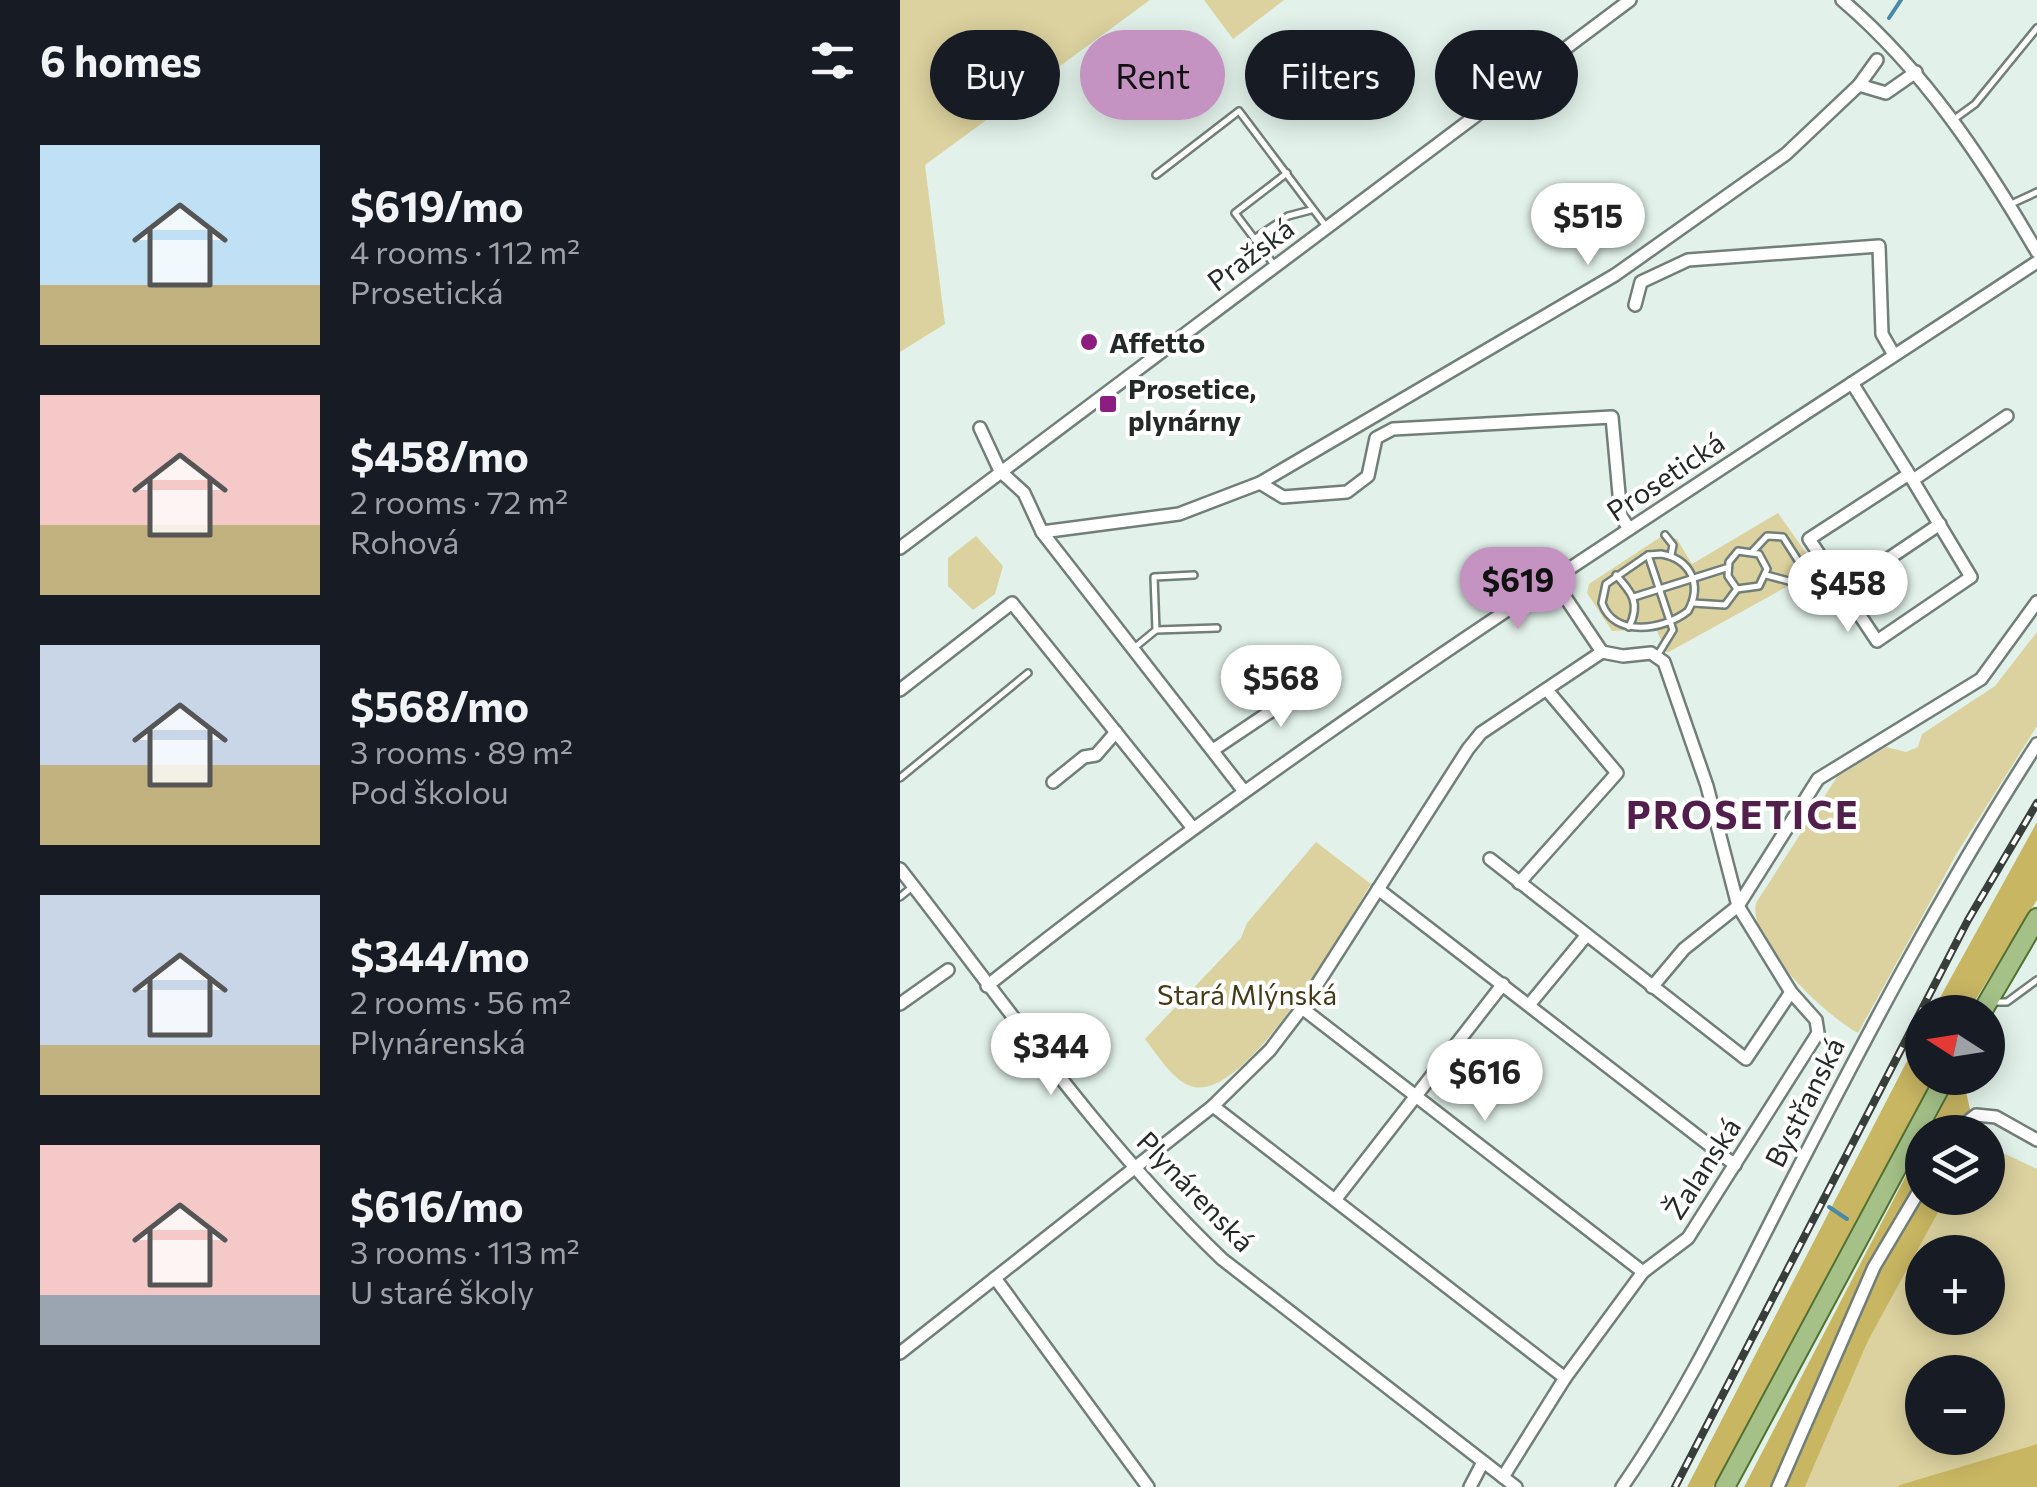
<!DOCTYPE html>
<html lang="en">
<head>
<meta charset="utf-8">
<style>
	body { margin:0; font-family:Commissioner,sans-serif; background:#242831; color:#f1f3f6; height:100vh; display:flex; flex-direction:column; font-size:38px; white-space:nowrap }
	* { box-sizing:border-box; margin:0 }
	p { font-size:32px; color:#9ea1a6 }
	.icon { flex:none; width:55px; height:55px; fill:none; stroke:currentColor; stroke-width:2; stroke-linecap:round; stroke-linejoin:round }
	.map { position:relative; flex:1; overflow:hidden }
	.sheet { display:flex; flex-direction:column; background:#171b24; width:900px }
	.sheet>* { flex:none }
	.banner { position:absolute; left:30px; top:30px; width:950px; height:90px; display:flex; gap:20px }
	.needle { width:65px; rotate:282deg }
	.controls { position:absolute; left:1005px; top:995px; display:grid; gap:20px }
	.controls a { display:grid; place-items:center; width:100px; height:100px; border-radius:50%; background:#171b24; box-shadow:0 5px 25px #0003; font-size:50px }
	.price { position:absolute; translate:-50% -85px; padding:0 22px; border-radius:35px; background:#fff; color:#222; font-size:32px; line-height:65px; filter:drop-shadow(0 2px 5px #0008) }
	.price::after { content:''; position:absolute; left:50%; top:60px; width:30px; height:22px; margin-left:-15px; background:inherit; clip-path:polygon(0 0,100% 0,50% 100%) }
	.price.current { background:#c493c1; color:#111 }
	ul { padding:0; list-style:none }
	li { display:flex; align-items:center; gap:30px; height:250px; padding:0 40px }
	li span { display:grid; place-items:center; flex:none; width:280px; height:200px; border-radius:0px; color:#555 }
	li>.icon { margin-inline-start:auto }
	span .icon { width:120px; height:120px; fill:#fffc; stroke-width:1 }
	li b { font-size:42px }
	h2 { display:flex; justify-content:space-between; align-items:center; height:120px; padding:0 40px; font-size:42px }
	.chip { padding:0 35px; border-radius:45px; background:#171b24; box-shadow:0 5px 25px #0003; font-size:35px; line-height:90px }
	.chip.current { background:#c493c1; color:#111 }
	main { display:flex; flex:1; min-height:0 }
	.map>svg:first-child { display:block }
	.green { fill:#dcd29f; fill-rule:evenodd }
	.forest { fill:#c8b662 }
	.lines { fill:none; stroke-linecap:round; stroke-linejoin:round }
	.stream { stroke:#4989a7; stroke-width:4 }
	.lane-casing { stroke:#717f78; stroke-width:10 }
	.street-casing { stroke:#717f78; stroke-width:16 }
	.primary-casing { stroke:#507132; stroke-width:22 }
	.lane { stroke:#fff; stroke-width:5 }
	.street { stroke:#fff; stroke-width:11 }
	.primary { stroke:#a5c188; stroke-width:18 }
	.rail-casing { stroke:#373e3b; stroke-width:8 }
	.rail { stroke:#fff; stroke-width:4; stroke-dasharray:11; stroke-linecap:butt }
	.poi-dot { fill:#8d1e81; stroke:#fff; stroke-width:4 }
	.labels { text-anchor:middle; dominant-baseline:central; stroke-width:8; stroke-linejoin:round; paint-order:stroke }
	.street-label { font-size:28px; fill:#232926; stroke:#fff }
	.poi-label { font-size:28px; font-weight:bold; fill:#232926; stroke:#fff; text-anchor:start }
	.park-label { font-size:28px; fill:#433b17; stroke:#fff }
	.district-label { font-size:38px; font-weight:bold; letter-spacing:2.5px; fill:#521e4b; stroke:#fff }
</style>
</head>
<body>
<main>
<section class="sheet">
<h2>6 homes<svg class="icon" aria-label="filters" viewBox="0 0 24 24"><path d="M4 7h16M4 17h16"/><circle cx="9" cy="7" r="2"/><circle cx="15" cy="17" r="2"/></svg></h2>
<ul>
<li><span style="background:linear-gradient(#bfe0f5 70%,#c2b280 0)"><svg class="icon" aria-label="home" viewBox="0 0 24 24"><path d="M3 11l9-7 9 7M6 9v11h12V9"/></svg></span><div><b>$619/mo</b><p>4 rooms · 112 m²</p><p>Prosetická</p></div></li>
<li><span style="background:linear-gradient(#f6c9c9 65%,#c2b280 0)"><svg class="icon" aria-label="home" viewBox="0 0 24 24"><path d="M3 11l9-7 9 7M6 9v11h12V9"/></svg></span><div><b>$458/mo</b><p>2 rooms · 72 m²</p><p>Rohová</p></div></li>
<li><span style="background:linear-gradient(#c9d6e8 60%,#c2b280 0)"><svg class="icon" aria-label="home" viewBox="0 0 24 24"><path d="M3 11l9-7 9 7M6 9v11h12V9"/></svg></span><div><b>$568/mo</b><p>3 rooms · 89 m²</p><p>Pod školou</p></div></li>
<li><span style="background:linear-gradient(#c9d6e8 75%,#c2b280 0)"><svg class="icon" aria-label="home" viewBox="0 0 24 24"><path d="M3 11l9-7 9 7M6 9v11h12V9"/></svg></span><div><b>$344/mo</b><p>2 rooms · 56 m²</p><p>Plynárenská</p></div></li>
<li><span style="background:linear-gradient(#f6c9c9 75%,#9aa5b1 0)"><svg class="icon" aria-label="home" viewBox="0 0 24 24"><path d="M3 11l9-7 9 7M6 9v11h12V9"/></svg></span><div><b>$616/mo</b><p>3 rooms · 113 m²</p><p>U staré školy</p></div></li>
</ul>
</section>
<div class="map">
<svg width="1137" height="1487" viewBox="0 0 1137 1487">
	<rect width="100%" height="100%" fill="#e2f2ea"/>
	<g class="green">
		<polygon points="0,0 250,0 25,165 45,324 0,352"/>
		<polygon points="304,0 384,0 333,39"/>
		<polygon points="878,513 921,574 894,593 888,586 767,653 756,629 712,631 687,593 689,584 762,536 777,539 792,564"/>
		<polygon points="76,536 103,566 95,594 73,610 48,586 48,558"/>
		<path d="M1137,632V726L1057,853L958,1033C926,1016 847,942 856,903L937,777L986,747L1006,752L1018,747L1022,734L1095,686Z"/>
		<path d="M416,842L471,884C444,926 350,1098 294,1087C274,1083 257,1054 245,1039L341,938L347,923Z"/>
		<path d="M1088,1146L1137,1169V1444L998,1487H905L968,1341L1046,1198H1088ZM1022,1252H1088V1318H1022ZM1022,1372H1088V1438H1022Z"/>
	</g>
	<g class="forest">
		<polygon points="1137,822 1137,900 1068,1012 1032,1012"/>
		<polygon points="1022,1032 1022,1078 1033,1078 813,1487 787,1487"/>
		<polygon points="1057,1078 1063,1078 1075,1132 1029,1132"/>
		<polygon points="1022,1145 1022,1198 1046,1198 968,1341 905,1487 844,1487"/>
		<polygon points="1137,1444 1137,1487 998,1487 1000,1485"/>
	</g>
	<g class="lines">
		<g class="stream">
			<polyline points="989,18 1001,0"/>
			<polyline points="1008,1053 1022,1059"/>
			<polyline points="929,1207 947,1219"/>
		</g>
		<defs>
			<g id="lane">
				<polyline points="1053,120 1075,104 1137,28"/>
				<polyline points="256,175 339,111 425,225"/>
				<polyline points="1109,205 1137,192"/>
				<polyline points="354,239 388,216 411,210"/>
				<polyline points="375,266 335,213 387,173"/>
				<polyline points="765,535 773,545 771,555"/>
				<polyline points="853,551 867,536 883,537 908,576 900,584 866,575"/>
				<path d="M761,554C790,559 803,584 788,611C764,630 714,638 702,603L706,584L748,555Z"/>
				<polyline points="748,555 773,630 757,656"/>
				<path d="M716,575C732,593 741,603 729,627"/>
				<polyline points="734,597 826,568"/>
				<polyline points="793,603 825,605 837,589 859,586 867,569 859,554 838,551 829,562 828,576 837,589"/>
				<polyline points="256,630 317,628"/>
				<polyline points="234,648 256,630 254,577 294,575"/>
				<polyline points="0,778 128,673"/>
				<polyline points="0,897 11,888"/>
				<polyline points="1091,1002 1107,1002 1137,980"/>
			</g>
			<g id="street">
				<path d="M942,0C1024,70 1083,159 1137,252"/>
				<polyline points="959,85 977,60"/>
				<polyline points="735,305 741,282 788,260 979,246 982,334 994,355"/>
				<polyline points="952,383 1009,474 909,539 977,641 1071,577 1009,474"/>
				<polyline points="80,428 100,471 124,493 142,532 279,514 360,483 715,275 886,154 959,85 986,93 1016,72"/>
				<polyline points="1013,480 1107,416"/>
				<polyline points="360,483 383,497 447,492 468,476 476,438 493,429 712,417 721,516 729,529"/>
				<polyline points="142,532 343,790"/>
				<polyline points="0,548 730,0"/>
				<polyline points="655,582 702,652"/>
				<polyline points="942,590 1040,524"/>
				<polyline points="0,690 112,603 292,827"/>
				<polyline points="313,750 425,675"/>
				<polyline points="153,782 184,757 196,755 216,732"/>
				<polyline points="590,859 846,1059 891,992"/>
				<path d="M0,869C104,1002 200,1142 322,1259L616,1487"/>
				<polyline points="619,883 717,773 647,690"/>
				<polyline points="478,889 835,1165"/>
				<path d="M87,986C420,721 782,496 1137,262"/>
				<polyline points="752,987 784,949 838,906 918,779 1081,679 1137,602"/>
				<polyline points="0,1004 48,970"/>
				<polyline points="629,1005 686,936"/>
				<polyline points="402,1008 743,1272"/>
				<polyline points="313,1106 665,1378"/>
				<polyline points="1054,1132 1076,1115 1096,1117 1137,1140"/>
				<polyline points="435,1200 603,984"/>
				<polyline points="95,1278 248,1487"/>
				<polyline points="0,1353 313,1106 370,1050 402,1008 568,749 581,733 702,652"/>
				<polyline points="603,1477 665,1378 743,1272 788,1238 918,1033 916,1020 891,992 838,906 807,786 764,662 751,653 723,656 702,652"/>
				<polyline points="570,1487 583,1462"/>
				<path d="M722,1487C787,1393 836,1289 888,1188C966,1037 1044,887 1137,744"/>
				<polyline points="878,1487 974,1267 1022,1186"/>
			</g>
			<g id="primary">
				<polyline points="1082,1012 1137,918"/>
				<polyline points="825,1487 1045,1078"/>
			</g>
		</defs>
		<use href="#lane" class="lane-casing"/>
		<use href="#street" class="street-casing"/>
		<use href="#primary" class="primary-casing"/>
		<use href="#lane" class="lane"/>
		<use href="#street" class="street"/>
		<use href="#primary" class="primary"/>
		<defs>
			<polyline id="rail" points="775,1487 1068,920 1137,803"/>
		</defs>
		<use href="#rail" class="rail-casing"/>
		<use href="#rail" class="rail"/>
	</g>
	<g class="poi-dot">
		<circle cx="189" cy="342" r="10"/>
		<rect x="198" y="394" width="20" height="20" rx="5"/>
	</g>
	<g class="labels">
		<g class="street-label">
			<text transform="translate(350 254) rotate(-37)">Pražská</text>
			<text transform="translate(765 476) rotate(-34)">Prosetická</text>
			<text transform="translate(904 1102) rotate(-63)">Bystřanská</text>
			<text transform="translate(802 1168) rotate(-57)">Žalanská</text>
			<text transform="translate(296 1191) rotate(46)">Plynárenská</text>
		</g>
		<g class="poi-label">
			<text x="209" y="342">Affetto</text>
			<text x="228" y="388">Prosetice,<tspan x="228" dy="32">plynárny</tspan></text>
		</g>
		<g class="park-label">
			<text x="347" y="994">Stará Mlýnská</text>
		</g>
		<g class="district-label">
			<text x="843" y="813">PROSETICE</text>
		</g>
	</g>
</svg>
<div class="controls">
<a><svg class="needle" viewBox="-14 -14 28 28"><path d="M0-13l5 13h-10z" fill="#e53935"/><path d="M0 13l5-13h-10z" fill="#9ea1a6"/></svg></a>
<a><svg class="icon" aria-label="layers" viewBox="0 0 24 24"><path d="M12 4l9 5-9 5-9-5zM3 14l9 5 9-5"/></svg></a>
<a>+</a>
<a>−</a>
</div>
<b class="price" style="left:688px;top:268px">$515</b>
<b class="price current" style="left:618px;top:632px">$619</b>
<b class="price" style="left:948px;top:635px">$458</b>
<b class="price" style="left:381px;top:730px">$568</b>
<b class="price" style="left:151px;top:1098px">$344</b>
<b class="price" style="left:585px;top:1124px">$616</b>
<div class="banner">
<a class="chip">Buy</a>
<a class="chip current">Rent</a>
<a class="chip">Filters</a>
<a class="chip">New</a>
</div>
</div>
</main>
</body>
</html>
